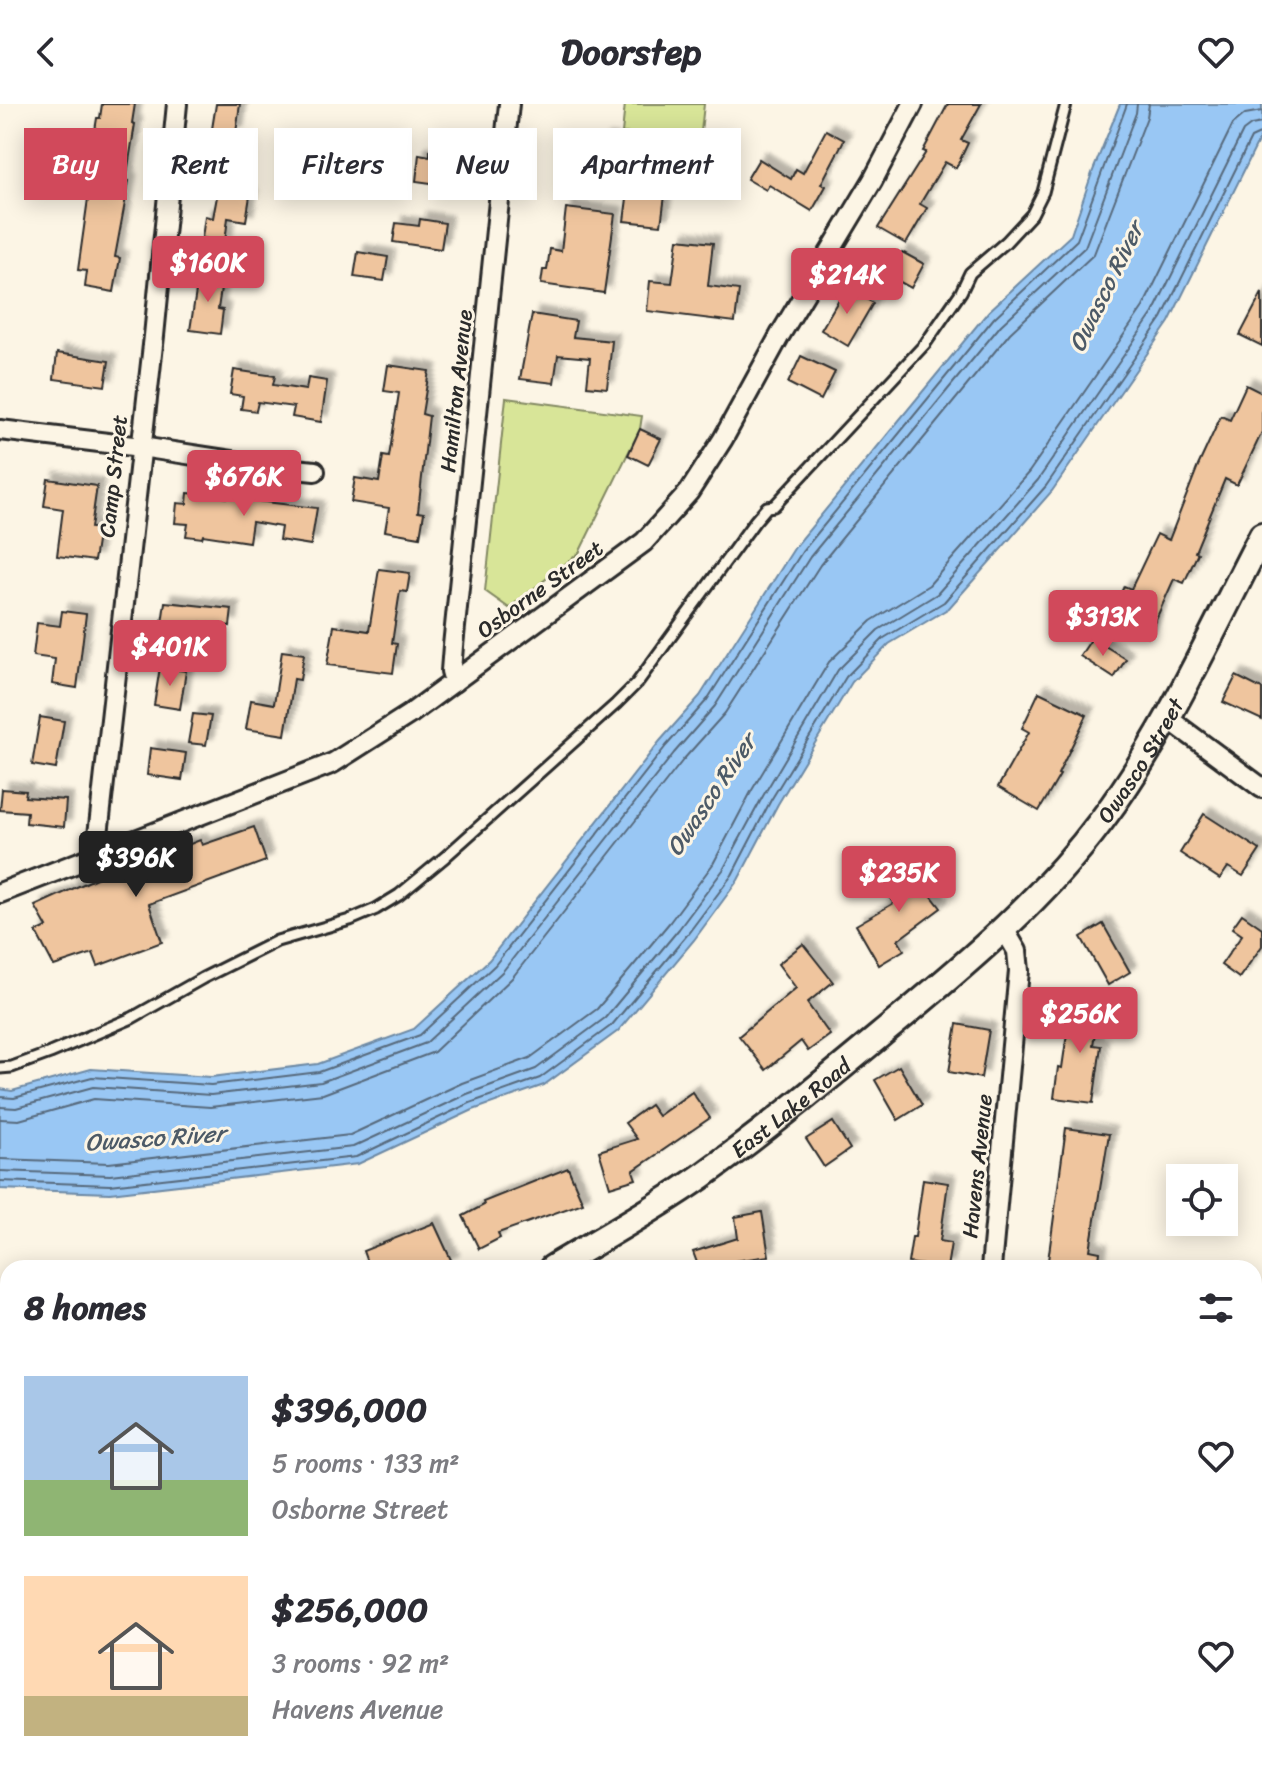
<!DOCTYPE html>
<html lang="en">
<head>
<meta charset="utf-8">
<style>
	body { margin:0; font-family:Sriracha,sans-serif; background:#f2f2f3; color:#2b2b33; height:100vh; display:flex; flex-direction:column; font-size:30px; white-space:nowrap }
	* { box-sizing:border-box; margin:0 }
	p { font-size:26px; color:#7c7c81 }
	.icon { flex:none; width:44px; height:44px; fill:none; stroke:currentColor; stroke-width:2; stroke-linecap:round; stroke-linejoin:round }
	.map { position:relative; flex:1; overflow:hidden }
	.side { position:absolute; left:0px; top:1156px; width:1262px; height:514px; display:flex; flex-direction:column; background:#fff; border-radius:24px 24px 0 0; box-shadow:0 4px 20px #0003 }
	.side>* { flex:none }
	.hud { position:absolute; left:24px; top:24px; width:800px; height:72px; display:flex; gap:16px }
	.tools { position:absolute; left:1166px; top:1060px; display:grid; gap:16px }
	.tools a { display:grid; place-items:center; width:72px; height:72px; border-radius:0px; background:#fff; box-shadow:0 4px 20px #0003; font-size:40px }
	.price { position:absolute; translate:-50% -68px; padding:0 18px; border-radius:8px; background:#d1495b; color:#fff; font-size:26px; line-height:52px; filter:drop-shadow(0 2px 4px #0008) }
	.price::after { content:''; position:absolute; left:50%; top:48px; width:24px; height:18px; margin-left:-12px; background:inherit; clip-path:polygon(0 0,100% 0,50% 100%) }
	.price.active { background:#222; color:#fff }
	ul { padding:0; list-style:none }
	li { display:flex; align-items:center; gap:24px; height:200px; padding:0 24px }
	li span { display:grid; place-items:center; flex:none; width:224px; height:160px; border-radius:0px; color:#555 }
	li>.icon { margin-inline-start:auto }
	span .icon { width:96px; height:96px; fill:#fffc; stroke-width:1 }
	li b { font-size:34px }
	h2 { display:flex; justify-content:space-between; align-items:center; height:96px; padding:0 24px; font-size:34px }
	.chip { padding:0 28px; border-radius:0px; background:#fff; box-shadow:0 4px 20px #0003; font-size:28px; line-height:72px }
	.chip.active { background:#d1495b; color:#fff }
	header { display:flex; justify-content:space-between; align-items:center; height:104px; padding:0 24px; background:#fff; font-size:36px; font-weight:800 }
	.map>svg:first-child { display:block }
	.green { fill:#d8e598; stroke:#828862; stroke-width:2 }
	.water { fill:#99c7f4; stroke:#6d89a4; stroke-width:2 }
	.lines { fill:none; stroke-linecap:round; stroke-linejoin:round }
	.shore { stroke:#57697b; stroke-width:2 }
	.building { fill:#efc59e; stroke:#2b2b2b; stroke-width:2; filter:url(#shadow) }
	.service-casing { stroke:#2b2b2b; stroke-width:15 }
	.minor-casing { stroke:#2b2b2b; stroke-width:24 }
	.tertiary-casing { stroke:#2b2b2b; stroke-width:28 }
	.secondary-casing { stroke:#2b2b2b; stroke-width:30 }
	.service { stroke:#fcf5e5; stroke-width:9 }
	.minor { stroke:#fcf5e5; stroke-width:18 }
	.tertiary { stroke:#fcf5e5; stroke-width:22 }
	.secondary { stroke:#fcf5e5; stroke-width:24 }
	.labels { text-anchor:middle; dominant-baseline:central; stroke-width:6; stroke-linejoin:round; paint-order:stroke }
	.street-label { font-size:22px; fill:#2b2b2b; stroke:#fcf5e5 }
	.water-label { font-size:24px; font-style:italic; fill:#4c5a67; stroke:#fcf5e5 }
</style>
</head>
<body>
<header><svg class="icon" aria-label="back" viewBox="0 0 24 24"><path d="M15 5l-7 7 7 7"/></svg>Doorstep<svg class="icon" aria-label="heart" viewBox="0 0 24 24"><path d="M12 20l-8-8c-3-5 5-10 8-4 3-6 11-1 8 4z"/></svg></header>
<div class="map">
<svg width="1262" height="1669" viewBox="0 0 1262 1669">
	<defs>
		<filter id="shadow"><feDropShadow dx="7" dy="-7" stdDeviation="2" flood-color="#0004"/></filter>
	</defs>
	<rect width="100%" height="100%" fill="#fcf5e5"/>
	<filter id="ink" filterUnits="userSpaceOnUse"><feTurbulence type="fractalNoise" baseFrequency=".0125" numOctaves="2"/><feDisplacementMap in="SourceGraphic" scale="16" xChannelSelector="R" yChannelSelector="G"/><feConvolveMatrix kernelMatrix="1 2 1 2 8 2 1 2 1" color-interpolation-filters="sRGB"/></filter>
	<g filter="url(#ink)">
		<g class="green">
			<polygon points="625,0 704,0 700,37 622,29"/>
			<polygon points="506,294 642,312 640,325 579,449 509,504 485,487"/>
		</g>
		<polygon class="water" points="1120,0 1262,0 1262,30 1169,218 1052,387 949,504 889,540 852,578 778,700 738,776 694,836 618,927 544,981 473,1006 358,1060 110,1089 0,1085 0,985 12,987 91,965 211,973 318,960 414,925 489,856 660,637 700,592 795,443 988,208 1071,131 1092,69"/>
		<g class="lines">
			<g class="shore">
				<polyline points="0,993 14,994 92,973 211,981 319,968 420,931 495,861 666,642 707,596 802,448 994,214 1077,136 1127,0"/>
				<polyline points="0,1003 16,1004 93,983 211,991 321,978 426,939 503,867 674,649 715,602 810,453 1001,221 1085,143 1136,9 1137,0"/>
				<polyline points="0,1015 19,1016 94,995 210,1003 323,990 434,948 512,874 683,656 725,609 820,461 1010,229 1094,150 1147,13 1149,0"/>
				<polyline points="0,1055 109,1059 350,1031 462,979 530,954 597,905 670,818 713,760 752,686 829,558 871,517 929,481 1029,368 1143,203 1233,20 1245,10 1262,7"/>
				<polyline points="0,1067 110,1071 353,1043 467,990 536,965 605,914 679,825 723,766 763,692 838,566 878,526 937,490 1038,376 1153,209 1243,27 1251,21 1262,19"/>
				<polyline points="0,1077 110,1081 356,1053 470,999 540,974 612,921 687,831 732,771 771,696 846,573 884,534 944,498 1046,382 1162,214 1251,34 1262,29"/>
			</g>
		</g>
		<g class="building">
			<polygon points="102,0 135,0 132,19 135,20 126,76 129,77 115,153 120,154 114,188 85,183 87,167 78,166 94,52 91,51 97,14 100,14"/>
			<polygon points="216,0 240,0 236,29 212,25"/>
			<polygon points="948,0 981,0 961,36 968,39 956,64 945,58 920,100 927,104 906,140 878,124 926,48 923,47"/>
			<polygon points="826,26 844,36 821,80 826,82 812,107 769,81 766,86 747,75 759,55 791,75 796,65 803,69"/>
			<polygon points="603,37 691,48 687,80 667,77 661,121 624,117 630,72 599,68"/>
			<polygon points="430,47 464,52 460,83 416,77 419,50 430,52"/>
			<polygon points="218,87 250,92 246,117 228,114 225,138 202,134 205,112 213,114"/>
			<polygon points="566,104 615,110 604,189 541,180 543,166 547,166 550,145 561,147"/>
			<polygon points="420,115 445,119 441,145 393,138 396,119 419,122"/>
			<polygon points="678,135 713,139 708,182 739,186 735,218 647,207 650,177 672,179"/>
			<polygon points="358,148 388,153 384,177 354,173"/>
			<polygon points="902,148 924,160 911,184 889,172"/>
			<polygon points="199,168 223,171 218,205 223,206 220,230 190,226"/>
			<polygon points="846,183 873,199 848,242 821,226"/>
			<polygon points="1262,189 1262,242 1240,231"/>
			<polygon points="532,210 576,217 573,233 612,237 607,284 587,282 590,254 558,251 554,279 520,275"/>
			<polygon points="57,249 109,257 105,282 54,275"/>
			<polygon points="801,252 835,268 821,296 788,279"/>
			<polygon points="388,261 429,267 422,310 429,312 418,408 424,409 420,433 385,427 389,404 351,398 355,374 379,378 383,352 389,353 399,289 384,287"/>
			<polygon points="234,266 275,272 273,281 306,286 308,274 327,277 321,318 292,313 294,303 258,298 256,307 241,305 243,292 230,290"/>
			<polygon points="1246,281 1262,289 1262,328 1237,381 1225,375 1195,448 1198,449 1184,479 1174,475 1148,533 1109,515 1124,482 1131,485 1157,430 1169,436 1198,362 1221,312 1230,316"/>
			<polygon points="640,325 661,335 648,361 628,351"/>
			<polygon points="48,375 97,382 91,424 99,425 94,457 57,452 63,405 44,402"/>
			<polygon points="188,389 317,404 311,441 279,436 281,423 252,418 249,438 203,431 202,434 186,432 188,420 175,419 177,399 187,400"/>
			<polygon points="379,465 410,469 407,488 400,487 392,539 397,540 393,569 327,561 334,522 369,527"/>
			<polygon points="165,498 232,505 230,522 201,518 198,538 160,533"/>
			<polygon points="62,507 86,510 77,584 52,580 55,555 33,552 37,519 60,522"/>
			<polygon points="1092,534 1126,555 1114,574 1080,552"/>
			<polygon points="282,547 304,550 300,576 294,575 285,631 246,625 251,596 274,600"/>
			<polygon points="160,563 186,567 180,605 154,601"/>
			<polygon points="1236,572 1262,585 1262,616 1223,598"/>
			<polygon points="1039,588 1087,611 1058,670 1060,671 1039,707 998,683 1029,628 1022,624"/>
			<polygon points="193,610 211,612 206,641 188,639"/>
			<polygon points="40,613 64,617 56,665 32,661"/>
			<polygon points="150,644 186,649 182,676 147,671"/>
			<polygon points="2,685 26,687 25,693 66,696 64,723 26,719 27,708 0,706"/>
			<polygon points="1204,710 1260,746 1243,772 1228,763 1220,775 1180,749"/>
			<polygon points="254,723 266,757 149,800 162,838 98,862 93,849 54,862 36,828 47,823 35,802 162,744 165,750 200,736 202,741"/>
			<polygon points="921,758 933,774 924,782 941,804 898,836 904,846 879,861 856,821 894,799 884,786"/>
			<polygon points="1242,810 1262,824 1262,842 1239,874 1221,861 1242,831 1232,824"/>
			<polygon points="1103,820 1130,868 1108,881 1081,833"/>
			<polygon points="803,840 833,878 807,899 830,931 808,947 801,937 766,966 739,932 796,884 778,860"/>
			<polygon points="1072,895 1100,899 1093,941 1101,942 1093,999 1054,994 1058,963 1062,964"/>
			<polygon points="957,920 989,926 981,974 949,968"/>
			<polygon points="899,962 922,1001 898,1016 875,976"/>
			<polygon points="692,988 710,1014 633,1067 636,1075 610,1083 599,1047 637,1035 625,1019 650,1001 658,1012"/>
			<polygon points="833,1018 850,1045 824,1063 806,1035"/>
			<polygon points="1066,1024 1109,1030 1090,1146 1100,1148 1098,1164 1047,1164"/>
			<polygon points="568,1064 583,1099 498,1129 500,1134 479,1145 463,1112 484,1101 483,1098"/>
			<polygon points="923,1075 948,1079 940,1137 951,1139 947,1164 908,1159 912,1133 915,1133"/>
			<polygon points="762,1108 769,1152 727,1158 729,1164 699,1164 693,1148 738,1134 735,1113"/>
			<polygon points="434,1119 452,1158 437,1164 369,1164 363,1147"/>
		</g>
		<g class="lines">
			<defs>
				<polyline id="service" points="0,964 12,963 50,949 132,914 203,874 277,837 350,816 376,805 399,791 445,753 616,600 637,579 755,417 767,403 774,402 925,240 961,188 970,169 1006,138 1032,110 1043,88 1066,0"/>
				<g id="minor">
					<polyline points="0,326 141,343 265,362 315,367"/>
					<polyline points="454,578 451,567 453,542 509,0"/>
					<polyline points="1166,613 1262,684"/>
					<polyline points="96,749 154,232 177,0"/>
					<polyline points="0,789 333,659 410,610 644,438 689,388 723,335 780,231 873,76 913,0"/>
					<polyline points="991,1164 1019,867 1017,847 1004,825"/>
					<polyline points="935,1669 936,1662"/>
				</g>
				<polyline id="tertiary" points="453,1669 455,1662"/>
				<g id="secondary">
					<path id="s1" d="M552,1164C602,1134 654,1106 702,1072C769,1024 832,971 896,918C971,856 1044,794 1102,716C1167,629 1212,527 1262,431"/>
					<polyline points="0,1324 8,1322"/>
				</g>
			</defs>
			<use href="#service" class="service-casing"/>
			<use href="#minor" class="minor-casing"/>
			<use href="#tertiary" class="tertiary-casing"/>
			<use href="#secondary" class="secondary-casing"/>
			<use href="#service" class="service"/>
			<use href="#minor" class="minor"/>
			<use href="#tertiary" class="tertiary"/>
			<use href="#secondary" class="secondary"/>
		</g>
	</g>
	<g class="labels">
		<g class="street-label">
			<text transform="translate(456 287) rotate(-84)">Hamilton Avenue</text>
			<text transform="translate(113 372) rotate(-84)">Camp Street</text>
			<text transform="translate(540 485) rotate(-36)">Osborne Street</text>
			<text stroke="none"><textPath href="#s1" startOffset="784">Owasco Street</textPath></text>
			<text stroke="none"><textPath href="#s1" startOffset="288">East Lake Road</textPath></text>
			<text transform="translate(977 1062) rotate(-84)">Havens Avenue</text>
		</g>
		<g class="water-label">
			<text transform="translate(1106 183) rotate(-64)">Owasco River</text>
			<text transform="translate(711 691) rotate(-56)">Owasco River</text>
			<text transform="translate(155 1034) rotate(-4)">Owasco River</text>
		</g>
	</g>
</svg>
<div class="tools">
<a><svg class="icon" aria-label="locate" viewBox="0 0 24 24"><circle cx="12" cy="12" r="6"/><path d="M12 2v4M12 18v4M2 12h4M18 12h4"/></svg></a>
</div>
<b class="price" style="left:208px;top:200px">$160K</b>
<b class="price" style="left:847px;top:212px">$214K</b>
<b class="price" style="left:244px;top:414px">$676K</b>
<b class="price" style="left:1103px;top:554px">$313K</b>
<b class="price" style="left:170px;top:584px">$401K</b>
<b class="price active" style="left:136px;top:795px">$396K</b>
<b class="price" style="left:899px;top:810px">$235K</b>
<b class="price" style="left:1080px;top:951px">$256K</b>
<div class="hud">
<a class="chip active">Buy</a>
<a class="chip">Rent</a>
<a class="chip">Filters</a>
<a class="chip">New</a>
<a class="chip">Apartment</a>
</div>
<section class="side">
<h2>8 homes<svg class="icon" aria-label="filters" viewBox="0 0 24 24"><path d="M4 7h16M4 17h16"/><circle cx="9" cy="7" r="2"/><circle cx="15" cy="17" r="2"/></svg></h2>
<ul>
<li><span style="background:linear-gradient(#a9c7e8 65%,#8fb573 0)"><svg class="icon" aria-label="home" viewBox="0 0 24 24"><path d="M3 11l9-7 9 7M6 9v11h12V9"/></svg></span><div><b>$396,000</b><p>5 rooms · 133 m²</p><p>Osborne Street</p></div><svg class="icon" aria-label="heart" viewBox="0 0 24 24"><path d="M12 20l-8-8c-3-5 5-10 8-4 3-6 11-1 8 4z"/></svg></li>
<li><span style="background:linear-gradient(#ffd9b3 75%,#c2b280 0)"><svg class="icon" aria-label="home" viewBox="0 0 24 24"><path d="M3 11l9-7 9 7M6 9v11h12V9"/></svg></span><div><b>$256,000</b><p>3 rooms · 92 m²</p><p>Havens Avenue</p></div><svg class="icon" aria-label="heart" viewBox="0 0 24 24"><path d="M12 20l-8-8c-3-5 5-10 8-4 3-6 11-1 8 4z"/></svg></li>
</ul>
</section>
</div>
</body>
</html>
